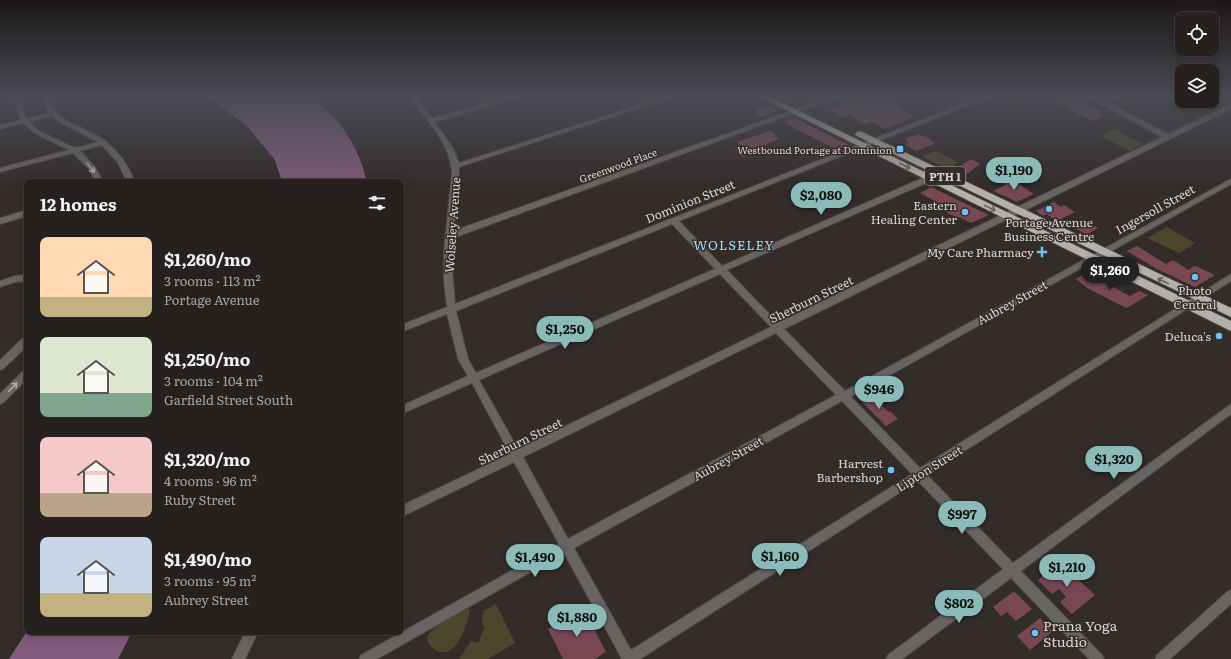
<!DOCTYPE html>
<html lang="en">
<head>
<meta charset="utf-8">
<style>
	body { margin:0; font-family:Literata,serif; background:#2e2928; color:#f1f3f6; height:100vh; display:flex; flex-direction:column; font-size:15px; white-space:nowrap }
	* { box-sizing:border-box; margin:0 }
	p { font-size:13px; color:#a4a3a4 }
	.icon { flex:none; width:22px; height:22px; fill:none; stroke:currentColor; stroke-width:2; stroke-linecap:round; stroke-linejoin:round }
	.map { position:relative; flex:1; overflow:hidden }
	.details { position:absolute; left:24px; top:179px; width:380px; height:456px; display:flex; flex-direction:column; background:#26211f; border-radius:8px; box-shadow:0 2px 10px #0003,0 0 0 1px #423e3d }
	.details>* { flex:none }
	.fabs { position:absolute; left:1175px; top:12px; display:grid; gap:8px }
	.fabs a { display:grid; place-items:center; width:44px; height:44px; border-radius:8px; background:#26211f; box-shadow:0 2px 10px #0003,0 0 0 1px #423e3d; font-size:20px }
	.price { position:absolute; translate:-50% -34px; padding:0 9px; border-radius:14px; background:#8bbbb9; color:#111; font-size:13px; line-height:26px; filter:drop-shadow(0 1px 2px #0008) }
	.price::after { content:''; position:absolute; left:50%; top:24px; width:12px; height:9px; margin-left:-6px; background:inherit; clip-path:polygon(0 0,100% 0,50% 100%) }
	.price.current { background:#222; color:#fff }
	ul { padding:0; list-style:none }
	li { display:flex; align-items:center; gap:12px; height:100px; padding:0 16px }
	li span { display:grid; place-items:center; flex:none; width:112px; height:80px; border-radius:8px; color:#555 }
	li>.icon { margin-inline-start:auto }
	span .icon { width:48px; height:48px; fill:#fffc; stroke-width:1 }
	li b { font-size:17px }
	h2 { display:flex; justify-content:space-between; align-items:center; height:48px; padding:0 16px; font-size:17px }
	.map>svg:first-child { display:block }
	.green { fill:#4a472d }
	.water { fill:#805b7b }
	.building { fill:#774853 }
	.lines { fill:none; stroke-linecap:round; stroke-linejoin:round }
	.minor-casing { stroke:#4e4744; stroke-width:2 }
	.highway-casing { stroke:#4e4744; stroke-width:2 }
	.minor { fill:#676462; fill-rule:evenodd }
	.highway { fill:#b6b0aa; fill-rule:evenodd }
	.oneway { stroke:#67615d }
	.oneway2 { stroke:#b2adab }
	.poi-dot { fill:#6cc3f2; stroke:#332c29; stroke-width:1.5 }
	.labels { text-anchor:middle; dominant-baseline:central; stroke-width:3; stroke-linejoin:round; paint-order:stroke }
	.far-poi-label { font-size:10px; fill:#dad5d3; stroke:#332c29; text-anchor:end }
	.far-street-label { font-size:10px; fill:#dad5d3; stroke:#332c29 }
	.shield { fill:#332c29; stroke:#a8a2a0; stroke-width:1 }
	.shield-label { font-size:11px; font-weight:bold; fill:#dad5d3 }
	.street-label { font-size:12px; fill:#dad5d3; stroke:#332c29 }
	.poi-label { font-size:12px; fill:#dad5d3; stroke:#332c29; text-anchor:end }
	.neighbourhood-label { font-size:13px; letter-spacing:1px; fill:#9cdafd; stroke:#332c29 }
	.near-poi-label { font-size:14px; fill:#dad5d3; stroke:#332c29; text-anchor:start }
</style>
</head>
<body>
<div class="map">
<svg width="1231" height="659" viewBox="0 0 1231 659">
	<rect width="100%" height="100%" fill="#332c29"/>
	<g class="green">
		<polygon points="1115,129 1142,144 1129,151 1102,136"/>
		<polygon points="936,151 960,163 955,163 953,169 957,172 967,175 968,179 921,156"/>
		<polygon points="1167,227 1195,243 1179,253 1147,238"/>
		<polygon points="496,604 515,643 488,659 459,659 471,641 478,643 485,626 483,625 482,620 483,611"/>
		<path d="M468,609L470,610C467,623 462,644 449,651C439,656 423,645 429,634C435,624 458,614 468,609Z"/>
	</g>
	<g class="water">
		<path d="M207,96H309C339,115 359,147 367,182H282L275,160L246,125Z"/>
		<polygon points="27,631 27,632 132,632 118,659 9,659"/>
	</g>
	<g class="building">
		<polygon points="863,96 883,96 915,117 884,129 872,121 864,124 851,115 842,118 829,108"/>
		<polygon points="1073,96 1103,111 1098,113 1103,116 1091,121 1057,102"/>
		<polygon points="769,106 778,111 762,117 755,111"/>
		<polygon points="794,118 802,122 849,145 837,150 792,127 785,122"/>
		<polygon points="769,131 771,131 779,139 762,146 765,148 743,157 735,150 741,146 737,142"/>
		<polygon points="919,134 924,137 925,136 936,143 916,151 905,144 909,142 905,140 907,138"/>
		<polygon points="971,159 980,164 967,174 956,169"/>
		<polygon points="1009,178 1014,181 1034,194 1017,202 993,191 1007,184 1001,182"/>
		<polygon points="931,187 970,206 989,215 971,223 961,218 951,215 941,208 945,207 920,193"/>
		<polygon points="1054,202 1061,207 1064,205 1075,212 1057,221 1046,214 1043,216 1036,211"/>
		<polygon points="1087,222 1098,228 1086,235 1075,228"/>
		<polygon points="1137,246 1166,264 1173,260 1189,270 1194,266 1198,267 1215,275 1195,287 1157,269 1127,251"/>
		<polygon points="1086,273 1130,296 1139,291 1148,295 1127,308 1124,307 1087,288 1076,279"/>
		<polygon points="872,394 888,412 890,411 898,419 886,426 860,400"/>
		<polygon points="1060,563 1095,595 1072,614 1060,602 1066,597 1059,589 1052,594 1038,580"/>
		<polygon points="1013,592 1016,593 1032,609 1016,621 1007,612 1001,616 993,607"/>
		<polygon points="583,608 606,652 595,659 563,659 548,629"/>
		<polygon points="1040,618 1053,631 1030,650 1017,636"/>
	</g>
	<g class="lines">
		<defs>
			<g id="minor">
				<path d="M15,96H21L23,111L26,119L49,113L44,104L41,96H47C58,125 81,124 104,140C119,151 128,165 135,182H127L118,163L102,145L80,151L94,166L104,182H96L89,169L73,153L0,172V168L69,150L36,134L23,123L0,129V125L21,120L17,111ZM52,116L61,123L98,142L75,148L41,132L29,122Z"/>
				<path d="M408,96H414L432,118L512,96H520L519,97L435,122L453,148L459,163L667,96H675L459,167L458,195L453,231L833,96H841L453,238L452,267L455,304L982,96H990L989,97L679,221L722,266L927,176H933V180L727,270L778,323L1162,137L1088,97L1087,96H1094L1102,100L1112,96H1120L1119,97L1107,102L1168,134L1231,104V109L784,329L845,391L1231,179V184L851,397L920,468L1231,274V281L927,475L1013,563L1231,404V414L1021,571L1102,655L1104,659H1089L1011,578L902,659H886L888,655L1003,569L918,481L640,659H622L564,553L377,659H359L361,655L559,544L514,462L401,517V506L510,454L472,383L401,414V406L468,376L458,359L447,314L401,332V325L447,307L444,282V251L452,173C450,141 426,120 408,96ZM672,224L715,269L476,373L468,359L456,311ZM720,274L771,327L518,449L479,380ZM776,333L836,395L568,539L523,457ZM842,401L912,474L631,650L574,548Z"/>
				<polygon points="27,210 27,216 0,224 0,218"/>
				<polygon points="27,275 27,281 15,282 0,287 0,281 15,276"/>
				<polygon points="27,336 27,346 3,369 0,370 0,360 24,337"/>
				<polygon points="27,369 27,379 3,403 0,404 0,394 24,370"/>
				<polygon points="1231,590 1231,604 1170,659 1155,659 1157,655 1227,592"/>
				<polygon points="245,632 258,632 245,659 232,659"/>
			</g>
			<g id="highway">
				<polygon points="758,96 768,96 1231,321 1231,331"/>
				<polygon points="860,131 1231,308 1231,317 857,136 855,134 857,132"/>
			</g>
		</defs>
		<use href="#minor" class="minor-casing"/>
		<use href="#highway" class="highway-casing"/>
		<use href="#minor" class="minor"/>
		<use href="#highway" class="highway"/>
	</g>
	<defs><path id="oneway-shaft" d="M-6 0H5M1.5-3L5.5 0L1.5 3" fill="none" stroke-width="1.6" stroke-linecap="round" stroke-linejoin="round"/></defs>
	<g class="oneway">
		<use href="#oneway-shaft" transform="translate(905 166) rotate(27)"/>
		<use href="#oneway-shaft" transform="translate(990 208) rotate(26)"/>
		<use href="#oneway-shaft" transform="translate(1163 281) rotate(-154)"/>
	</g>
	<g class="oneway2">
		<use href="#oneway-shaft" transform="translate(91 168) rotate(51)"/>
		<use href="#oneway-shaft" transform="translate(13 387) rotate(-45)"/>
	</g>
	<linearGradient id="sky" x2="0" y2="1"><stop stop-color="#1c1817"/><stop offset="0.51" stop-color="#4a4b54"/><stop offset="1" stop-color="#4a4b54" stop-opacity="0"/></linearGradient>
	<rect width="1231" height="188" fill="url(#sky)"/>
	<g class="poi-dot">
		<rect x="896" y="145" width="8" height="8" rx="2"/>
		<circle cx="1049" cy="209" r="4"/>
		<circle cx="965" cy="212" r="4"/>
		<path d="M1040 246h4v4h4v4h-4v4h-4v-4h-4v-4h4z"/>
		<circle cx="1195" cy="277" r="4"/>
		<circle cx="1219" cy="336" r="4"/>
		<circle cx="891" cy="470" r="4"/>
		<circle cx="1035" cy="633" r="4"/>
	</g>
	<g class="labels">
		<g class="far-poi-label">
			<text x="892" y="149">Westbound Portage at Dominion</text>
		</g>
		<g class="far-street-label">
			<text transform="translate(618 165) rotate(-20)">Greenwood Place</text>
		</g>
		<rect class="shield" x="925" y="167" width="40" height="18" rx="3"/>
		<g class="shield-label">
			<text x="945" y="176">PTH 1</text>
		</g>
		<g class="street-label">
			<text transform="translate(690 201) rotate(-22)">Dominion Street</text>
			<text transform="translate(1155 209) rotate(-29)">Ingersoll Street</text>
			<text transform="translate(452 225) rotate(-86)">Wolseley Avenue</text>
			<text transform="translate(811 299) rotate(-26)">Sherburn Street</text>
			<text transform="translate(1012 302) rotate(-29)">Aubrey Street</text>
			<text transform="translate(520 441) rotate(-26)">Sherburn Street</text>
			<text transform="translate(728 458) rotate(-29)">Aubrey Street</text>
			<text transform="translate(929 468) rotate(-32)">Lipton Street</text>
		</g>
		<g class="poi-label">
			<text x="957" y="205">Eastern<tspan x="957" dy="14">Healing Center</tspan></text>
			<text x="1049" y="222" text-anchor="middle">Portage Avenue<tspan x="1049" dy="14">Business Centre</tspan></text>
			<text x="1034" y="252">My Care Pharmacy</text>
			<text x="1195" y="290" text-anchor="middle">Photo<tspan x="1195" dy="14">Central</tspan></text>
			<text x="1211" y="336">Deluca's</text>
			<text x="883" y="463">Harvest<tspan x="883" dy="14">Barbershop</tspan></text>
		</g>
		<g class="neighbourhood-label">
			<text x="734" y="244">WOLSELEY</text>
		</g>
		<g class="near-poi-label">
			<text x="1043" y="625">Prana Yoga<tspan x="1043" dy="16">Studio</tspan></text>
		</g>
	</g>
</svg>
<div class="fabs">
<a><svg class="icon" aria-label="locate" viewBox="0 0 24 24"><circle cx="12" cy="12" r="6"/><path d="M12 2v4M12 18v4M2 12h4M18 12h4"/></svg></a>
<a><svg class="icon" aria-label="layers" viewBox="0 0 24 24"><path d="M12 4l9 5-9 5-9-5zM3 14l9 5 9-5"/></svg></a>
</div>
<b class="price" style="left:1014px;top:191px">$1,190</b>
<b class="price" style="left:821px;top:216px">$2,080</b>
<b class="price current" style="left:1110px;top:291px">$1,260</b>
<b class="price" style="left:565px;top:350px">$1,250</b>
<b class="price" style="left:879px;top:410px">$946</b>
<b class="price" style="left:1114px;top:480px">$1,320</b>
<b class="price" style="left:962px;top:535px">$997</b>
<b class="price" style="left:780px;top:577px">$1,160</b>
<b class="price" style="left:535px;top:578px">$1,490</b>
<b class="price" style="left:1067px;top:588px">$1,210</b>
<b class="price" style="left:959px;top:624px">$802</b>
<b class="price" style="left:577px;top:638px">$1,880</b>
<section class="details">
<h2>12 homes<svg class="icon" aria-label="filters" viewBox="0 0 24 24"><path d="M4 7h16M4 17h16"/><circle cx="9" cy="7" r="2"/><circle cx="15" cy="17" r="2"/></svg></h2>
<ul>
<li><span style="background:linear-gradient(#ffd9b3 75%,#c2b280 0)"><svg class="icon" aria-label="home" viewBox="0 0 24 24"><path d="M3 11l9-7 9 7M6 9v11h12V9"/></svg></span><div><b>$1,260/mo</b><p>3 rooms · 113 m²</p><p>Portage Avenue</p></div></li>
<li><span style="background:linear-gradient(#dfe7d0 70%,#7fa58c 0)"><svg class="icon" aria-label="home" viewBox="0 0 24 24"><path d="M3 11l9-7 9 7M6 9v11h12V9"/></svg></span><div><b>$1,250/mo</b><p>3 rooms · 104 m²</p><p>Garfield Street South</p></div></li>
<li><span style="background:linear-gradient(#f6c9c9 70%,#b9a48a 0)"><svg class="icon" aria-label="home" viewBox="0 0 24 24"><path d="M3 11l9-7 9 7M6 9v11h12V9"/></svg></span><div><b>$1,320/mo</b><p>4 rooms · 96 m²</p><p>Ruby Street</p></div></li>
<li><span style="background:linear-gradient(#c9d6e8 70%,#c2b280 0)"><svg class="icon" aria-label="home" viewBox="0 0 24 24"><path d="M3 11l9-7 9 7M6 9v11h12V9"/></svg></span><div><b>$1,490/mo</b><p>3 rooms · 95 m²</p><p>Aubrey Street</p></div></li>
</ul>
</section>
</div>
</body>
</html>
